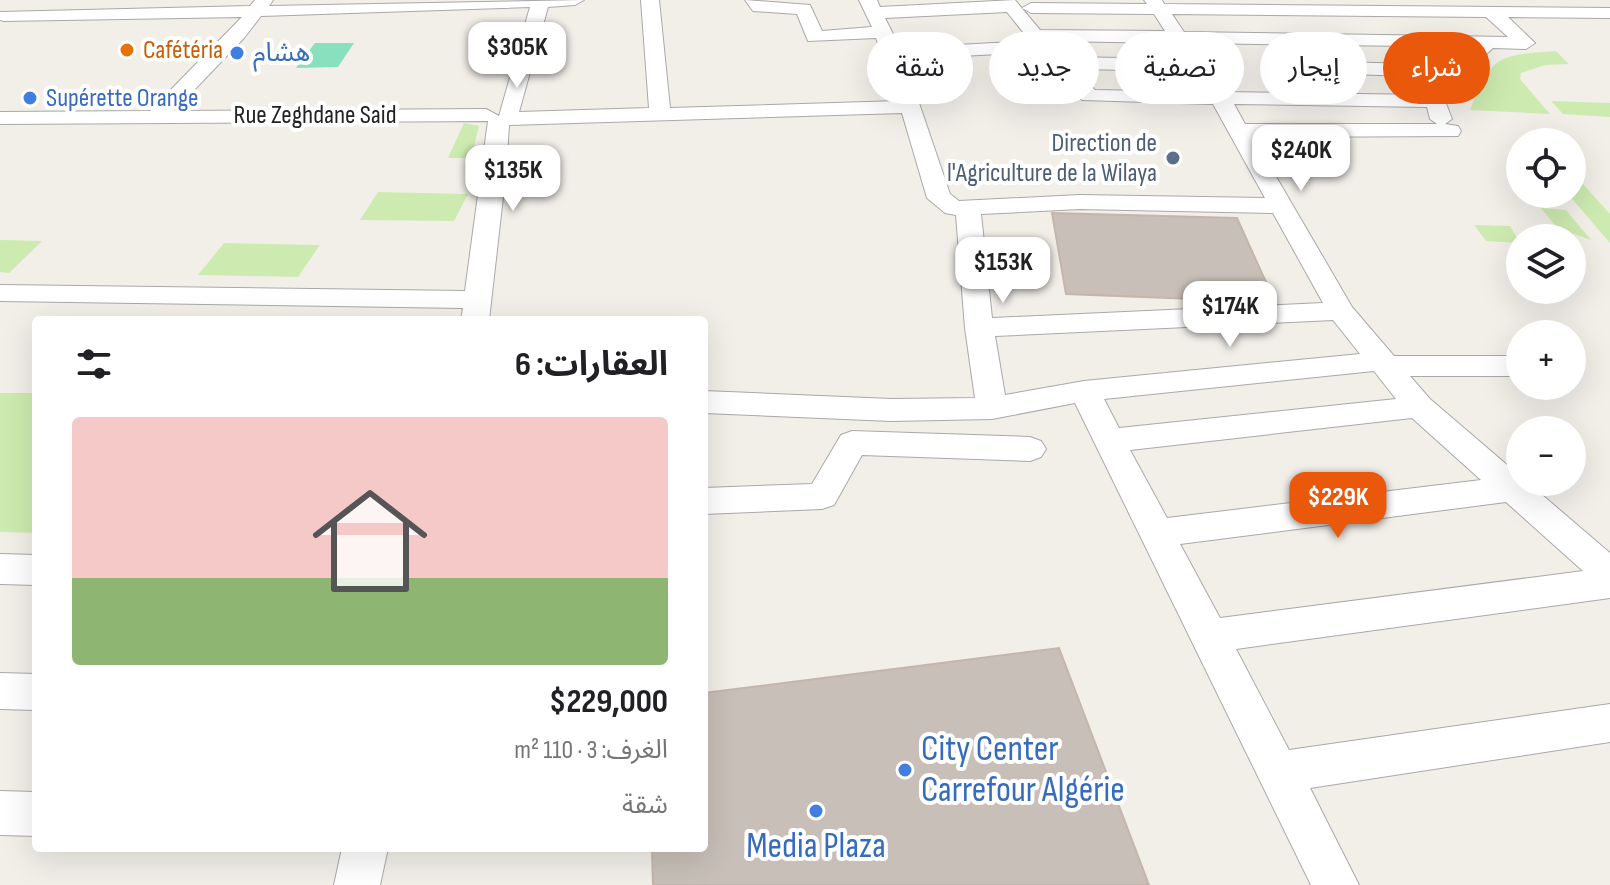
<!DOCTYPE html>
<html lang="ar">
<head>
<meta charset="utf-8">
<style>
	body { margin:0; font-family:"Sofia Sans Condensed","Noto Sans Arabic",sans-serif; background:#f2f2f2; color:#202124; direction:rtl; height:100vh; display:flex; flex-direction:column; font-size:30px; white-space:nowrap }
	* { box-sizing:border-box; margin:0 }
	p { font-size:26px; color:#757577 }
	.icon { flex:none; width:44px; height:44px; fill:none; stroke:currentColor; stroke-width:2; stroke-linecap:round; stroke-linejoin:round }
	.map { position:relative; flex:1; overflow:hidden; direction:ltr }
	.drawer { position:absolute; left:32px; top:316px; width:676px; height:536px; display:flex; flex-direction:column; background:#fff; border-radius:8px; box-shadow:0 8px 32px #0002; direction:rtl }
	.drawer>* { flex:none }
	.hud { position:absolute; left:732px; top:32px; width:758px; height:72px; direction:rtl; display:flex; gap:16px }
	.buttons { position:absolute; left:1506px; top:128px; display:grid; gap:16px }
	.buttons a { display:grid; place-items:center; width:80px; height:80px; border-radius:50%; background:#fff; box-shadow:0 8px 32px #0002; font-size:40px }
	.price { position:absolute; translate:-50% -68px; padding:0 18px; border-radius:16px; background:#fff; color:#222; font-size:26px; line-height:52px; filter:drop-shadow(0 2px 4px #0008) }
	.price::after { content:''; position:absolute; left:50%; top:48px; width:24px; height:18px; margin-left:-12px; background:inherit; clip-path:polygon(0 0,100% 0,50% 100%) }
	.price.active { background:#ea580c; color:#fff }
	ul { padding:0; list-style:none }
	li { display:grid; align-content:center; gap:16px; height:424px; padding:0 40px }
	li span { display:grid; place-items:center; height:248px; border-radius:8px; color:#555 }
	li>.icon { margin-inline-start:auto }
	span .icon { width:144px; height:144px; fill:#fffc; stroke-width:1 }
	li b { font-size:34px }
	h2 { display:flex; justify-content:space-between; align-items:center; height:96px; padding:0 40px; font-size:34px }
	.chip { padding:0 28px; border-radius:36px; background:#fff; box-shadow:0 8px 32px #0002; font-size:28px; line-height:72px }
	.chip.active { background:#ea580c; color:#fff }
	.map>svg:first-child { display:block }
	.grass { fill:#cdebb0 }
	.pitch { fill:#88e0be }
	.building { fill:#c7bfb8; stroke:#c4b6ab; stroke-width:2 }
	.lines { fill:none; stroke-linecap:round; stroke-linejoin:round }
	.minor-casing { stroke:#a9a9a9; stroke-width:2 }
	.minor { fill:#fff; fill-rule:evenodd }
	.food-dot { fill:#e8710a; stroke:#fff; stroke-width:3 }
	.shop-dot { fill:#3f7fe0; stroke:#fff; stroke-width:3 }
	.service-dot { fill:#5c6f8a; stroke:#fff; stroke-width:3 }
	.labels { text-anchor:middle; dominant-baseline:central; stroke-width:8; stroke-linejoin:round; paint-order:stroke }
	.far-food-label { font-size:26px; fill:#c56008; stroke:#fff; text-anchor:start }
	.far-shop-label { font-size:26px; fill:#366cbe; stroke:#fff; text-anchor:start }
	.far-street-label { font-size:26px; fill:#222; stroke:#fff }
	.far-service-label { font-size:26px; fill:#4e5e75; stroke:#fff; text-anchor:end }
	.near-shop-label { font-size:36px; fill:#366cbe; stroke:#fff; text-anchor:start }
</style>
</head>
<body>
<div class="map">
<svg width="1610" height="885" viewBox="0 0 1610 885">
	<rect width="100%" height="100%" fill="#f2efe9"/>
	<g class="grass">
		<path d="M1556,51L1569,64L1545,65L1521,73L1520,79L1550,114L1470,110C1492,55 1497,55 1556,51Z"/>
		<polygon points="1551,101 1610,103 1610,117 1563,114"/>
		<polygon points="464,123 479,126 471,158 448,158"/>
		<polygon points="1572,172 1610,214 1610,243 1568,194 1572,194"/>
		<polygon points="378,192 468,194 454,221 360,220"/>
		<polygon points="1541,208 1566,210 1591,240 1557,228"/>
		<polygon points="1474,225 1510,226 1520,243 1486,241"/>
		<polygon points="0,240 42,241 9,273 0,272"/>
		<polygon points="224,243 320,245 298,277 198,275"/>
		<polygon points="0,393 36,393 36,533 0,532"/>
	</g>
	<polygon class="pitch" points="315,43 354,43 338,67 296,68"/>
	<g class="building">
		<polygon points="1052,213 1237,218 1275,302 1066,294"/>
		<polygon points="1059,648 1149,885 653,885 652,848 704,848 704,693"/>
	</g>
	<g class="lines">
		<defs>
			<g id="minor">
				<path d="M255,0H273L269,6L584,0L575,5L548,7L519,112L649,108L641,0H659L670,108L899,101L876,38L808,41L797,14L753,11L745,0L810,5L822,31L872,27L859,0H877L880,7L1015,0L1040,30L1165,31L1154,14L1031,13L1022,8L1031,3L1147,4L1144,0H1162L1164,4L1610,8V18L1508,17L1535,43L1526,49L1493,48L1463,75L1445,101L1452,119L1445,124L1458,126L1461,131L1458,136L1253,137L1352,307L1394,356H1520V376H1410L1430,399L1520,476V482H1527L1610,553V598L1236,649L1289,750L1610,704V742L1310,788L1359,885H1311L1075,403L992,419L891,421L704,413V391L891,399L975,398L965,328L956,215L945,213L927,198L902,113L509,125L506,171L489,320H461L463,308L0,301V285L465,291L488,121L0,124V112L150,111L242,17L4,21L0,20V12L250,6ZM530,7L499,116L486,109L174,111L244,38L261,16ZM1007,12L1030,41L900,48L885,18ZM1172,14L1486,17L1508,37L1184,32ZM1049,41L1173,43L1184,59L1062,57ZM1192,43L1471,47L1451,65L1300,61L1290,67C1297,77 1304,84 1317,81L1320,77L1317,73L1442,77L1429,95L1226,92ZM1038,52L1082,100L1213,104L1265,198L1080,195L959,201L950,194L904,59ZM1074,69L1192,71L1205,92L1095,90ZM1234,104L1427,107L1430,119L1437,124H1245ZM1080,209L1273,213L1323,303L992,318L981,214ZM1333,320L1360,354L1084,381L1005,395L995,336ZM1374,371L1396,399L1119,428L1104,399ZM1412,418L1481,480L1167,518L1130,450ZM1506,502L1583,571L1220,618L1180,544Z"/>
				<polygon points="852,431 1030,437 1041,441 1046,449 1041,457 1030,461 862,455 834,505 822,509 704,514 704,488 812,484 841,435"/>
				<polygon points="0,554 36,555 36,585 0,584"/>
				<polygon points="0,673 36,674 36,710 0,709"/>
				<polygon points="0,791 36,792 36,836 0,835"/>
				<polygon points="342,848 388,848 380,885 334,885"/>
			</g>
		</defs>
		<use href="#minor" class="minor-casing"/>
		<use href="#minor" class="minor"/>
	</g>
	<circle class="food-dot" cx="127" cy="50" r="8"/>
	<g class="shop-dot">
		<circle cx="237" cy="53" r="8"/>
		<circle cx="30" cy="98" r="8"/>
		<circle cx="905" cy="770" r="8"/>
		<circle cx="816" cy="811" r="8"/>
	</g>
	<circle class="service-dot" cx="1173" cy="158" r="8"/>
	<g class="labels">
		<g class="far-food-label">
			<text x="143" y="50">Cafétéria</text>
		</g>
		<g class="far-shop-label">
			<text x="253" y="53">هشام</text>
			<text x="46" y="98">Supérette Orange</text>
		</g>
		<g class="far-street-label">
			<text x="315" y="115">Rue Zeghdane Said</text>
		</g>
		<g class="far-service-label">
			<text x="1157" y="143">Direction de<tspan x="1157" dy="30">l'Agriculture de la Wilaya</tspan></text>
		</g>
		<g class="near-shop-label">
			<text x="921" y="749">City Center<tspan x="921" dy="41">Carrefour Algérie</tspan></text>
			<text x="816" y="846" text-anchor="middle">Media Plaza</text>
		</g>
	</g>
</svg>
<div class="buttons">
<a><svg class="icon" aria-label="locate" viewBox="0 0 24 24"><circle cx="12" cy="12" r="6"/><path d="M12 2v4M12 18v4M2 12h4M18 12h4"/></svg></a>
<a><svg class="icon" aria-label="layers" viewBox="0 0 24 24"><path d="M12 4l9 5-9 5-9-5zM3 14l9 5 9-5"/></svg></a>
<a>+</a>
<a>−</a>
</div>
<b class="price" style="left:517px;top:90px">$305K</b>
<b class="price" style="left:1301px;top:193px">$240K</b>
<b class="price" style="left:513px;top:213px">$135K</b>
<b class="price" style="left:1003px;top:305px">$153K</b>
<b class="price" style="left:1230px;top:349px">$174K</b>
<b class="price active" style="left:1338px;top:540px">$229K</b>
<div class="hud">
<a class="chip active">شراء</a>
<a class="chip">إيجار</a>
<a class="chip">تصفية</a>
<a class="chip">جديد</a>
<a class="chip">شقة</a>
</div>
<section class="drawer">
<h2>العقارات: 6<svg class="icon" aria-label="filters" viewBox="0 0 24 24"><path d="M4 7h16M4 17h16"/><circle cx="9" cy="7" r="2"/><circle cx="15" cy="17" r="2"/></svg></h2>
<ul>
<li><span style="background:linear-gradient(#f6c9c9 65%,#8fb573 0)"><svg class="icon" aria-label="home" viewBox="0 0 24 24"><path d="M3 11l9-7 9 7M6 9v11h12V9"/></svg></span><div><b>$229,000</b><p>الغرف: 3 · 110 m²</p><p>شقة</p></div></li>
</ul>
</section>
</div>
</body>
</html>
